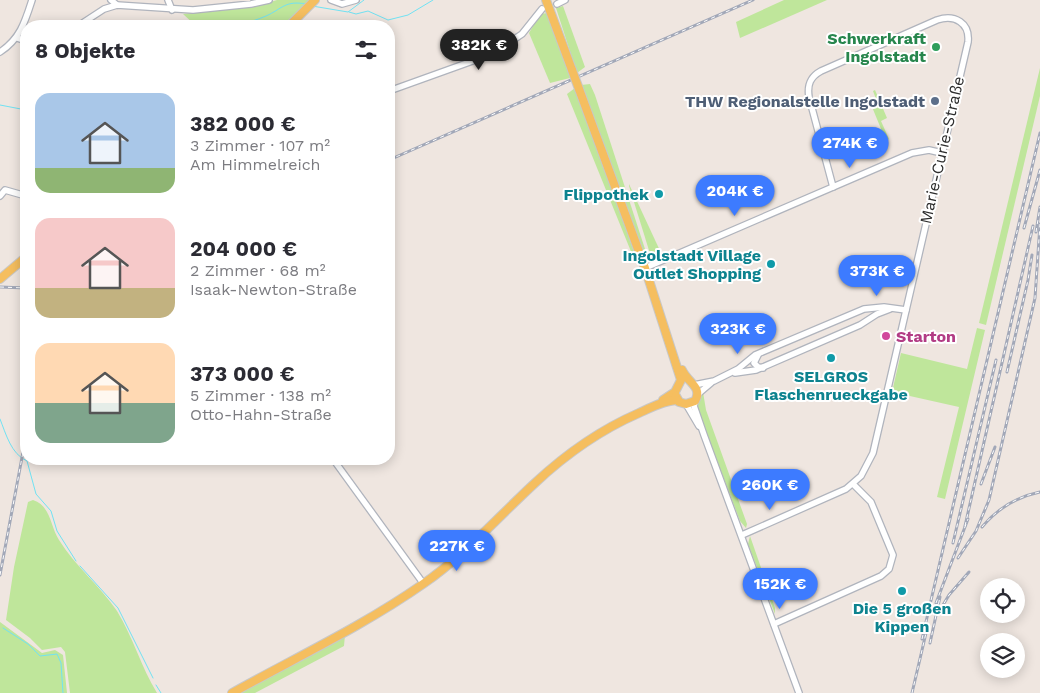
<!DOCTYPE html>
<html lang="de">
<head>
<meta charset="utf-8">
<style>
	body { margin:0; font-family:"Work Sans",sans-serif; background:#f7f7f7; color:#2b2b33; height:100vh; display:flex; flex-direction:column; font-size:19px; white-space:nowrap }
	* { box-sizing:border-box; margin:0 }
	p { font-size:16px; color:#7c7c81 }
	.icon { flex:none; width:28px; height:28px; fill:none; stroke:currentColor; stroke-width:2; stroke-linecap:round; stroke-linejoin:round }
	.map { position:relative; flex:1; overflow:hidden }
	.details { position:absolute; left:20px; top:20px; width:375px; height:445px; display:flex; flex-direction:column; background:#fff; border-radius:20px; box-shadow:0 2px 12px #0003 }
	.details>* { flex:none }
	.fabs { position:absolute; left:980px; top:578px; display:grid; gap:10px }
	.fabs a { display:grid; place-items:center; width:45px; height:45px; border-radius:50%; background:#fff; box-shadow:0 2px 12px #0003; font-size:25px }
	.price { position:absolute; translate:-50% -42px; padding:0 11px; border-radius:18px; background:#3d7bff; color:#fff; font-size:16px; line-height:32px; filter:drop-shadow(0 1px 2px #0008) }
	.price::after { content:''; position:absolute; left:50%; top:30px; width:15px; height:11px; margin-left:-8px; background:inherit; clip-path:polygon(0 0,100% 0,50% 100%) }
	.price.selected { background:#222; color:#fff }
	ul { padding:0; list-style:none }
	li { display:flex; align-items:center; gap:15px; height:125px; padding:0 15px }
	li span { display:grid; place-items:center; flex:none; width:140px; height:100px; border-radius:15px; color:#555 }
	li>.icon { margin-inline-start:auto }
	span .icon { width:60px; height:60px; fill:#fffc; stroke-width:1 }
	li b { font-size:21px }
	h2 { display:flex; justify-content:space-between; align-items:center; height:60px; padding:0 15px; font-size:21px }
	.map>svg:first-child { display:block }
	.green { fill:#bfe69b }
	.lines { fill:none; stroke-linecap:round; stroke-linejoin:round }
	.stream { stroke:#71e2f3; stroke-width:1 }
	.minor-casing { stroke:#b0b4bd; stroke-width:8 }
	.major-casing { stroke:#c8c8c8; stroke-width:10 }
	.minor { stroke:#fff; stroke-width:5.5 }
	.major { stroke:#f5be5f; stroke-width:8 }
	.rail-casing { stroke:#a2a8b8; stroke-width:3 }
	.rail { stroke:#fff; stroke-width:1; stroke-dasharray:4; stroke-linecap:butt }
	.major-bridge-casing { stroke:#c8c8c8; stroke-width:10; stroke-linecap:butt }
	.major-bridge { stroke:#f5be5f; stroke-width:8 }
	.leisure-dot { fill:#2e9e5b; stroke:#fff; stroke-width:2 }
	.service-dot { fill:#5c6f8a; stroke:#fff; stroke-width:2 }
	.culture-dot { fill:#0f9aa8; stroke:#fff; stroke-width:2 }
	.hotel-dot { fill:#d1479c; stroke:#fff; stroke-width:2 }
	.labels { text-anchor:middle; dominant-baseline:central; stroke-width:4; stroke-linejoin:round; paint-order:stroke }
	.leisure-label { font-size:16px; font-weight:bold; fill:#27864d; stroke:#fff; text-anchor:end }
	.service-label { font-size:16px; font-weight:bold; fill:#4e5e75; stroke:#fff; text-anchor:end }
	.street-label { font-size:16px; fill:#2d2d2d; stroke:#fff }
	.culture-label { font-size:16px; font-weight:bold; fill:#0d838f; stroke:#fff; text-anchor:end }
	.hotel-label { font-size:16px; font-weight:bold; fill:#b23c85; stroke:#fff; text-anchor:start }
</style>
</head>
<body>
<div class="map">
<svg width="1040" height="693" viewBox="0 0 1040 693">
	<rect width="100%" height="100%" fill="#efe6e0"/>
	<g class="green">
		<polygon points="277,0 309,0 282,26 196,26 183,14 254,7"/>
		<polygon points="784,0 827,0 740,38 736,22"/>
		<polygon points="563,6 585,67 577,73 556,8"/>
		<polygon points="548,13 570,78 550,83 529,33 540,14"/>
		<polygon points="1040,68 1040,96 986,325 979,323"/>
		<polygon points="590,84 595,95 645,249 643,253 581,85"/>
		<polygon points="575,88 637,260 634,259 567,94"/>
		<polygon points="875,90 887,118 881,121 889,139 886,141 870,102 876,99 873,91"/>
		<polygon points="629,184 662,255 652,260 629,186"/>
		<polygon points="977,328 985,330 945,499 937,497 959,407 892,392 901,353 967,369"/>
		<polygon points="703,392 706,410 747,524 746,528 740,521 698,411 697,404"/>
		<path d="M33,500C51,506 50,526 59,540C75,566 101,587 117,611C133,637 141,667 157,693H70L65,652L61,647L42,650L30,638L6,620L14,567L28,502Z"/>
		<polygon points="750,536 775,608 775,614 748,544"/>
		<polygon points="0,622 42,653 55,650 63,655 67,693 0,693"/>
		<polygon points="345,635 344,646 255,693 239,693"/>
	</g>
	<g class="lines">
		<g class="stream">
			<polyline points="312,6 348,12 364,0"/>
			<polyline points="349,12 356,14 368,11 388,20 408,15 433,0"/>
			<path d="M240,26C248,22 257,20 266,16C282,9 285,0 306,4"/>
			<polyline points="0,105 26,110"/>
			<path d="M0,419C6,434 11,454 27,461L36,494L51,511L57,531L76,561"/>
			<polyline points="80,566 118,608 153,678"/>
			<polyline points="3,628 28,644 40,656 57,654 61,663 63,693"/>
			<polyline points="156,685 161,693"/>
		</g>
		<defs>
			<g id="minor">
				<polyline points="111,0 117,5"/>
				<polyline points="168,0 172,10"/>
				<polyline points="331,0 342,4 356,0"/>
				<polyline points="557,4 565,0"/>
				<polyline points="78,26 104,9 117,5 193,10 251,4 269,0"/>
				<polyline points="17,38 26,41"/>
				<path d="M0,52C20,39 25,22 32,0"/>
				<polyline points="389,91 492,54 522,34 542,9"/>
				<polyline points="0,196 5,190 26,196"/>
				<polyline points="645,268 912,153 929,150 942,153"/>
				<polyline points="758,355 754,363 758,367 763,368"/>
				<polyline points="735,373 756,370 860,325 877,314 890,309"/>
				<polyline points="694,385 714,381 738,369 755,355 864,309 884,307 906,310"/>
				<polyline points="698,394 711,383"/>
				<polyline points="695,401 694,406 704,435 799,693"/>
				<polyline points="686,404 699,426"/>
				<polyline points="333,459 423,583"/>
				<path d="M742,535L846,489L861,476L873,453L968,42C970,23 955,14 937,20L821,71C810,77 807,85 809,97L833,187"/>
				<polyline points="774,624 881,576 889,569 893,555 871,502 853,484"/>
			</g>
			<g id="major">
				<polyline points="546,0 572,70"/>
				<polyline points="289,26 315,0"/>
				<polyline points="579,89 645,268 681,380 675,392 663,400"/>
				<polyline points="0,279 26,257"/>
				<path d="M676,396L679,402L686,404L695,401C703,387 688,383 682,370"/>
				<path d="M232,693C295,658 363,626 423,584C465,555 498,517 535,483C566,454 600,430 639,413C650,408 665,400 678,400"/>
			</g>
		</defs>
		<use href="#minor" class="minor-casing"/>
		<use href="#major" class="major-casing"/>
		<use href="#minor" class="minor"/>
		<use href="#major" class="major"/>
		<defs>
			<g id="rail">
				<polyline points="389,160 753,0"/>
				<polyline points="1024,228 1040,170"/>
				<polyline points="1036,232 1040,207"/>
				<polyline points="0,287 26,288"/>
				<polyline points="1007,372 1028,280 1032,255"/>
				<polyline points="981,484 995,447"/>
				<polyline points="965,526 1033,226"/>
				<path d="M982,527C997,509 1016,497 1040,492"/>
				<polyline points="953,543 996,360"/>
				<polyline points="958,558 976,531 989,500 1035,298 1040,224"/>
				<polyline points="0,575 26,436"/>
				<polyline points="936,603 968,519"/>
				<polyline points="940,610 949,595 969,572"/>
				<polyline points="922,639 1040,133"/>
				<polyline points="930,643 940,597"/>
				<polyline points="912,693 926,633"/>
			</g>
		</defs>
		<use href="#rail" class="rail-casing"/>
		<use href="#rail" class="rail"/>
		<defs>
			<polyline id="major-bridge" points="572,70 579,89"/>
		</defs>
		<use href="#major-bridge" class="major-bridge-casing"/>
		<use href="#major-bridge" class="major-bridge"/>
	</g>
	<circle class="leisure-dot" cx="936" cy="47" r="5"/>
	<circle class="service-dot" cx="935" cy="101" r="5"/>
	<g class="culture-dot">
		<circle cx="659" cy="194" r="5"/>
		<circle cx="771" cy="264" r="5"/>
		<circle cx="831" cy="358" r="5"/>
		<circle cx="902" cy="591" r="5"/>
	</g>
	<circle class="hotel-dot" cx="886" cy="336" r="5"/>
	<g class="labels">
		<g class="leisure-label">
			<text x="926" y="38">Schwerkraft<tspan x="926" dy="18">Ingolstadt</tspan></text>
		</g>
		<g class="service-label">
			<text x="925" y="101">THW Regionalstelle Ingolstadt</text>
		</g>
		<g class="street-label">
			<text transform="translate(942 150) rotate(-77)">Marie-Curie-Straße</text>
		</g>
		<g class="culture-label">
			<text x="649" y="194">Flippothek</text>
			<text x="761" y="255">Ingolstadt Village<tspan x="761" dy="18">Outlet Shopping</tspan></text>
			<text x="831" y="376" text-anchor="middle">SELGROS<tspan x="831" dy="18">Flaschenrueckgabe</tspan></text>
			<text x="902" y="608" text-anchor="middle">Die 5 großen<tspan x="902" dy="18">Kippen</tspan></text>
		</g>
		<g class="hotel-label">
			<text x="896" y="336">Starton</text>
		</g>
	</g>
</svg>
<div class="fabs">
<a><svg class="icon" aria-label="locate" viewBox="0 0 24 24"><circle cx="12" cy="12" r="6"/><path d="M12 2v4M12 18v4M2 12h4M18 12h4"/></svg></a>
<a><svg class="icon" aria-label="layers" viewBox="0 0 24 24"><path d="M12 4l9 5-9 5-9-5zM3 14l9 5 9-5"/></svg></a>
</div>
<b class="price selected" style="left:479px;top:71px">382K €</b>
<b class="price" style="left:850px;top:169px">274K €</b>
<b class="price" style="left:735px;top:217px">204K €</b>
<b class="price" style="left:877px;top:297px">373K €</b>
<b class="price" style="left:738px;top:355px">323K €</b>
<b class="price" style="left:770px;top:511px">260K €</b>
<b class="price" style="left:457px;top:572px">227K €</b>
<b class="price" style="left:780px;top:610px">152K €</b>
<section class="details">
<h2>8 Objekte<svg class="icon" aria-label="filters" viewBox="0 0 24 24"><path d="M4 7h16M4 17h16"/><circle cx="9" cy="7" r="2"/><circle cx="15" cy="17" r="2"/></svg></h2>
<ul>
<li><span style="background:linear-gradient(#a9c7e8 75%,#8fb573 0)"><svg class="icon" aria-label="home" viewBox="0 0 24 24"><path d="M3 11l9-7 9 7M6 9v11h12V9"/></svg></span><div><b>382 000 €</b><p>3 Zimmer · 107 m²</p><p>Am Himmelreich</p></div></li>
<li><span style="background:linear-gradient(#f6c9c9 70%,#c2b280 0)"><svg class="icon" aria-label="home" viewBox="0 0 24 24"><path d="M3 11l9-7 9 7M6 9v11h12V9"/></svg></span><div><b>204 000 €</b><p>2 Zimmer · 68 m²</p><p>Isaak-Newton-Straße</p></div></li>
<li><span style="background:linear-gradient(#ffd9b3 60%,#7fa58c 0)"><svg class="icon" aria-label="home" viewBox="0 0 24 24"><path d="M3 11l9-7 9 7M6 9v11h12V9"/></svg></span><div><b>373 000 €</b><p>5 Zimmer · 138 m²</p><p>Otto-Hahn-Straße</p></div></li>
</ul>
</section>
</div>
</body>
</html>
